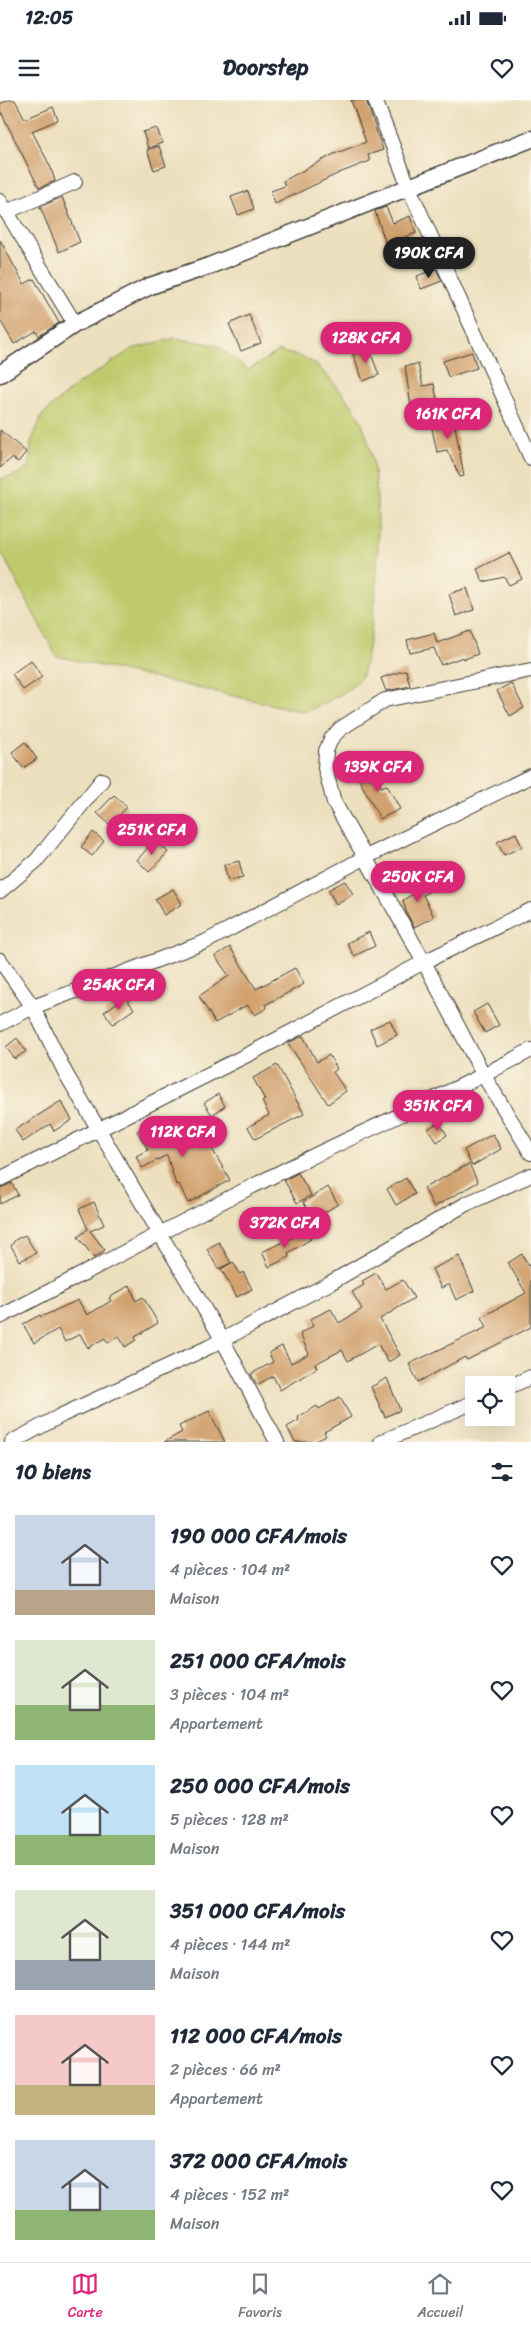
<!DOCTYPE html>
<html lang="fr">
<head>
<meta charset="utf-8">
<style>
	body { margin:0; font-family:Sriracha,sans-serif; background:#f6f6f7; color:#1f2937; height:100vh; display:flex; flex-direction:column; font-size:19px; white-space:nowrap }
	* { box-sizing:border-box; margin:0 }
	p { font-size:16px; color:#747a83 }
	.icon { flex:none; width:28px; height:28px; fill:none; stroke:currentColor; stroke-width:2; stroke-linecap:round; stroke-linejoin:round }
	.map { position:relative; height:1342px; overflow:hidden }
	.panel { display:flex; flex-direction:column; background:#fff; flex:1 }
	.panel>* { flex:none }
	.buttons { position:absolute; left:465px; top:1276px; display:grid; gap:10px }
	.buttons a { display:grid; place-items:center; width:50px; height:50px; border-radius:0px; background:#fff; box-shadow:0 5px 20px #0002; font-size:25px }
	.price { position:absolute; translate:-50% -42px; padding:0 11px; border-radius:18px; background:#db2777; color:#fff; font-size:16px; line-height:32px; filter:drop-shadow(0 1px 2px #0008) }
	.price::after { content:''; position:absolute; left:50%; top:30px; width:15px; height:11px; margin-left:-8px; background:inherit; clip-path:polygon(0 0,100% 0,50% 100%) }
	.price.current { background:#222; color:#fff }
	ul { padding:0; list-style:none }
	li { display:flex; align-items:center; gap:15px; height:125px; padding:0 15px }
	li span { display:grid; place-items:center; flex:none; width:140px; height:100px; border-radius:0px; color:#555 }
	li>.icon { margin-inline-start:auto }
	span .icon { width:60px; height:60px; fill:#fffc; stroke-width:1 }
	li b { font-size:21px }
	h2 { display:flex; justify-content:space-between; align-items:center; height:60px; padding:0 15px; font-size:21px }
	.status { display:flex; justify-content:space-between; align-items:center; height:35px; padding:0 25px; background:#fff; direction:ltr }
	.status svg { height:14px; fill:currentColor }
	header { display:flex; justify-content:space-between; align-items:center; height:65px; padding:0 15px; background:#fff; font-size:22px; font-weight:700 }
	.menu { display:flex; justify-content:space-around; align-items:center; height:70px; border-top:1px solid #e0e1e3; background:#fff; font-size:14px; color:#747a83 }
	.menu a { display:grid; justify-items:center; gap:2px }
	.menu .current { color:#db2777 }
	.map>svg:first-child { display:block }
	.green { fill:#beca6c; stroke:#6d7344 }
	.building { fill:#d1a16e }
	.lines { fill:none; stroke-linecap:round; stroke-linejoin:round }
	.minor-casing { stroke:#3b3934; stroke-width:16 }
	.tertiary-casing { stroke:#3b3934; stroke-width:19 }
	.minor { stroke:#fff; stroke-width:14 }
	.tertiary { stroke:#fff; stroke-width:16 }
</style>
</head>
<body>
<div class="status"><b>12:05</b><svg viewBox="0 0 49 12"><path d="M0 12V9h3v3zM5 12V6h3v6zM10 12V3h3v9zM15 12V0h3v12zM26 1h20v11H26zM47 4h2v5h-2z"/></svg></div>
<header><svg class="icon" aria-label="menu" viewBox="0 0 24 24"><path d="M4 6h16M4 12h16M4 18h16"/></svg>Doorstep<svg class="icon" aria-label="heart" viewBox="0 0 24 24"><path d="M12 20l-8-8c-3-5 5-10 8-4 3-6 11-1 8 4z"/></svg></header>
<div class="map">
<svg width="531" height="1342" viewBox="0 0 531 1342">
	<rect width="100%" height="100%" fill="#fcf5e5"/>
	<filter id="ink" filterUnits="userSpaceOnUse"><feTurbulence type="fractalNoise" baseFrequency=".02" numOctaves="2"/><feDisplacementMap in="SourceGraphic" scale="10" xChannelSelector="R" yChannelSelector="G"/><feConvolveMatrix kernelMatrix="1 2 1 2 8 2 1 2 1" color-interpolation-filters="sRGB"/></filter>
	<filter id="wash" filterUnits="userSpaceOnUse"><feTurbulence type="fractalNoise" baseFrequency=".0096" numOctaves="4" result="noise"/><feDisplacementMap in="SourceGraphic" scale="20" xChannelSelector="R" yChannelSelector="G"/><feGaussianBlur stdDeviation="1.12" result="paint"/><feColorMatrix in="noise" values="0 0 0 0 0 0 0 0 0 0 0 0 0 0 0 0 0 1.4 0 .05"/><feComposite in="paint" operator="in"/></filter>
	<g filter="url(#wash)">
		<rect width="100%" height="100%" fill="#ecdfbd"/>
		<path class="green" d="M175,238L217,245L248,270L279,251C288,254 300,255 309,260C323,268 348,299 357,313C387,364 380,496 367,553C365,560 365,569 362,575C354,591 320,605 305,612L56,556L0,450V379L13,376L29,368L31,342L43,314L75,286L132,249Z"/>
		<g id="blocks">
			<g class="building">
				<polygon points="8,0 15,0 25,19 53,7 58,20 32,31 51,68 55,81 39,88 0,10 0,4"/>
				<polygon points="351,0 366,0 383,50 368,55 370,61 339,73 275,104 271,91 285,86 283,81 334,54 366,42"/>
				<polygon points="157,28 162,43 148,48 143,32"/>
				<polygon points="159,46 166,66 154,70 147,50"/>
				<polygon points="248,91 254,109 238,115 231,97"/>
				<polygon points="62,97 80,142 59,152 40,107"/>
				<polygon points="386,107 393,123 410,116 416,133 386,144 375,111"/>
				<polygon points="0,140 24,184 34,179 59,223 39,236 36,231 14,244 0,220"/>
				<polygon points="436,169 442,181 421,189 417,176"/>
				<polygon points="249,215 261,243 241,251 229,224"/>
				<polygon points="369,248 379,275 363,281 353,254"/>
				<polygon points="472,252 477,268 448,277 443,261"/>
				<polygon points="418,264 423,286 434,284 439,310 412,314 405,266"/>
				<polygon points="453,315 464,376 460,377 447,350 437,352 430,319"/>
				<polygon points="0,330 26,352 18,362 12,358 0,368"/>
				<polygon points="509,453 522,479 509,485 504,477 483,482 477,469"/>
				<polygon points="467,488 474,510 456,516 449,494"/>
				<polygon points="470,531 478,554 464,559 463,557 441,565 434,548 410,553 407,540 434,533 437,543"/>
				<polygon points="31,560 42,577 23,590 12,574"/>
				<polygon points="406,570 410,586 386,591 381,578"/>
				<polygon points="511,583 524,608 510,616 497,591"/>
				<polygon points="25,642 37,659 23,668 12,652"/>
				<polygon points="372,666 381,687 387,685 400,709 380,719 356,674"/>
				<polygon points="114,695 127,707 110,725 97,713"/>
				<polygon points="93,732 104,741 92,756 81,747"/>
				<polygon points="516,733 522,747 504,755 497,742"/>
				<polygon points="155,740 168,752 149,772 137,760"/>
				<polygon points="239,761 243,777 228,781 224,765"/>
				<polygon points="424,777 430,791 423,795 434,817 414,827 407,814 403,800 413,794 408,784"/>
				<polygon points="345,781 353,794 336,804 328,790"/>
				<polygon points="173,789 182,804 164,815 155,799"/>
				<polygon points="369,832 375,846 354,856 347,843"/>
				<polygon points="230,847 256,889 295,868 304,884 265,905 267,908 255,915 247,905 215,923 199,896 229,876 215,856"/>
				<polygon points="125,897 134,909 113,924 104,912"/>
				<polygon points="487,904 499,925 485,933 473,912"/>
				<polygon points="390,920 397,935 377,945 370,929"/>
				<polygon points="303,936 317,962 329,955 337,969 333,972 346,991 328,1004 288,943"/>
				<polygon points="17,938 26,951 15,959 6,947"/>
				<polygon points="277,965 304,1014 255,1039 248,1027 269,1015 262,1001 265,1000 253,978"/>
				<polygon points="218,994 225,1006 212,1015 204,1003"/>
				<polygon points="61,1001 72,1020 54,1031 50,1024 23,1042 15,1030"/>
				<polygon points="180,1016 198,1046 207,1040 230,1080 188,1103 179,1084 176,1085 167,1055 142,1068 136,1056 148,1050 137,1031 153,1022 158,1030"/>
				<polygon points="439,1022 447,1035 437,1042 428,1029"/>
				<polygon points="493,1034 501,1049 472,1066 464,1050"/>
				<polygon points="469,1064 478,1082 434,1107 424,1088"/>
				<polygon points="298,1073 311,1095 297,1103 284,1080"/>
				<polygon points="406,1078 415,1094 396,1105 387,1089"/>
				<polygon points="12,1083 18,1095 0,1104 0,1088"/>
				<polygon points="328,1087 338,1104 314,1119 303,1102"/>
				<polygon points="94,1102 104,1125 90,1131 105,1150 94,1158 78,1137 88,1129 79,1109"/>
				<polygon points="306,1131 311,1139 288,1153 289,1157 269,1167 262,1152"/>
				<polygon points="25,1135 36,1153 20,1161 11,1146 15,1140"/>
				<polygon points="219,1142 231,1163 218,1169 207,1149"/>
				<polygon points="522,1154 531,1170 531,1227 467,1260 465,1257 418,1282 409,1264 487,1227 482,1217 526,1193 508,1163"/>
				<polygon points="459,1156 474,1191 456,1200 449,1184 441,1188 432,1169"/>
				<polygon points="233,1162 240,1174 243,1172 252,1189 237,1197 221,1169"/>
				<polygon points="376,1173 386,1189 403,1180 414,1198 380,1219 400,1255 388,1262 378,1244 348,1261 342,1250 315,1264 317,1268 280,1290 273,1276 257,1285 251,1274 273,1262 269,1253 282,1246 291,1263 309,1254 300,1234 313,1226 310,1219 331,1209 339,1223 362,1209 352,1192 364,1185 362,1181"/>
				<polygon points="130,1185 136,1201 143,1197 158,1223 135,1237 136,1240 125,1247 119,1236 108,1243 105,1238 88,1248 80,1234 65,1242 58,1229 34,1243 23,1224 40,1215 41,1217 78,1200 87,1215 111,1201 109,1198"/>
				<polygon points="387,1278 400,1310 385,1317 371,1287"/>
				<polygon points="340,1297 351,1317 324,1332 326,1336 314,1342 295,1342 287,1327 299,1320 298,1317 317,1306 319,1309"/>
				<polygon points="209,1311 225,1342 164,1342 182,1332 179,1326"/>
			</g>
		</g>
	</g>
	<g filter="url(#ink)">
		<use href="#blocks" fill-opacity="0" stroke="#3b3934" stroke-width="1"/>
		<g class="lines">
			<defs>
				<g id="minor">
					<polyline points="375,0 409,88 531,358"/>
					<polyline points="0,101 75,224"/>
					<polyline points="6,112 75,82"/>
					<polyline points="531,570 385,600 340,629 331,639 326,651 325,668 334,702 424,862 484,976 531,1053"/>
					<polyline points="0,791 36,761 102,680"/>
					<polyline points="0,860 33,907 66,974 222,1239 277,1342"/>
					<polyline points="0,924 33,907 205,842 366,757 531,676"/>
					<polyline points="0,1079 253,952 424,862 531,810"/>
					<path d="M0,1217C102,1164 203,1110 307,1059C381,1023 458,990 531,950"/>
					<polyline points="506,1288 531,1277"/>
					<polyline points="12,1342 62,1315 209,1247 330,1183 466,1104 531,1075"/>
					<polyline points="381,1342 474,1302"/>
				</g>
				<polyline id="tertiary" points="0,274 75,224 150,186 209,166 531,39"/>
			</defs>
			<use href="#minor" class="minor-casing"/>
			<use href="#tertiary" class="tertiary-casing"/>
			<use href="#minor" class="minor"/>
			<use href="#tertiary" class="tertiary"/>
		</g>
	</g>
</svg>
<div class="buttons">
<a><svg class="icon" aria-label="locate" viewBox="0 0 24 24"><circle cx="12" cy="12" r="6"/><path d="M12 2v4M12 18v4M2 12h4M18 12h4"/></svg></a>
</div>
<b class="price current" style="left:429px;top:179px">190K CFA</b>
<b class="price" style="left:366px;top:264px">128K CFA</b>
<b class="price" style="left:448px;top:340px">161K CFA</b>
<b class="price" style="left:378px;top:693px">139K CFA</b>
<b class="price" style="left:152px;top:756px">251K CFA</b>
<b class="price" style="left:418px;top:803px">250K CFA</b>
<b class="price" style="left:119px;top:911px">254K CFA</b>
<b class="price" style="left:438px;top:1032px">351K CFA</b>
<b class="price" style="left:183px;top:1058px">112K CFA</b>
<b class="price" style="left:285px;top:1149px">372K CFA</b>
</div>
<section class="panel">
<h2>10 biens<svg class="icon" aria-label="filters" viewBox="0 0 24 24"><path d="M4 7h16M4 17h16"/><circle cx="9" cy="7" r="2"/><circle cx="15" cy="17" r="2"/></svg></h2>
<ul>
<li><span style="background:linear-gradient(#c9d6e8 75%,#b9a48a 0)"><svg class="icon" aria-label="home" viewBox="0 0 24 24"><path d="M3 11l9-7 9 7M6 9v11h12V9"/></svg></span><div><b>190 000 CFA/mois</b><p>4 pièces · 104 m²</p><p>Maison</p></div><svg class="icon" aria-label="heart" viewBox="0 0 24 24"><path d="M12 20l-8-8c-3-5 5-10 8-4 3-6 11-1 8 4z"/></svg></li>
<li><span style="background:linear-gradient(#dfe7d0 65%,#8fb573 0)"><svg class="icon" aria-label="home" viewBox="0 0 24 24"><path d="M3 11l9-7 9 7M6 9v11h12V9"/></svg></span><div><b>251 000 CFA/mois</b><p>3 pièces · 104 m²</p><p>Appartement</p></div><svg class="icon" aria-label="heart" viewBox="0 0 24 24"><path d="M12 20l-8-8c-3-5 5-10 8-4 3-6 11-1 8 4z"/></svg></li>
<li><span style="background:linear-gradient(#bfe0f5 70%,#8fb573 0)"><svg class="icon" aria-label="home" viewBox="0 0 24 24"><path d="M3 11l9-7 9 7M6 9v11h12V9"/></svg></span><div><b>250 000 CFA/mois</b><p>5 pièces · 128 m²</p><p>Maison</p></div><svg class="icon" aria-label="heart" viewBox="0 0 24 24"><path d="M12 20l-8-8c-3-5 5-10 8-4 3-6 11-1 8 4z"/></svg></li>
<li><span style="background:linear-gradient(#dfe7d0 70%,#9aa5b1 0)"><svg class="icon" aria-label="home" viewBox="0 0 24 24"><path d="M3 11l9-7 9 7M6 9v11h12V9"/></svg></span><div><b>351 000 CFA/mois</b><p>4 pièces · 144 m²</p><p>Maison</p></div><svg class="icon" aria-label="heart" viewBox="0 0 24 24"><path d="M12 20l-8-8c-3-5 5-10 8-4 3-6 11-1 8 4z"/></svg></li>
<li><span style="background:linear-gradient(#f6c9c9 70%,#c2b280 0)"><svg class="icon" aria-label="home" viewBox="0 0 24 24"><path d="M3 11l9-7 9 7M6 9v11h12V9"/></svg></span><div><b>112 000 CFA/mois</b><p>2 pièces · 66 m²</p><p>Appartement</p></div><svg class="icon" aria-label="heart" viewBox="0 0 24 24"><path d="M12 20l-8-8c-3-5 5-10 8-4 3-6 11-1 8 4z"/></svg></li>
<li><span style="background:linear-gradient(#c9d6e8 70%,#8fb573 0)"><svg class="icon" aria-label="home" viewBox="0 0 24 24"><path d="M3 11l9-7 9 7M6 9v11h12V9"/></svg></span><div><b>372 000 CFA/mois</b><p>4 pièces · 152 m²</p><p>Maison</p></div><svg class="icon" aria-label="heart" viewBox="0 0 24 24"><path d="M12 20l-8-8c-3-5 5-10 8-4 3-6 11-1 8 4z"/></svg></li>
</ul>
</section>
<nav class="menu">
<a class="current"><svg class="icon" aria-label="map" viewBox="0 0 24 24"><path d="M3 6l6-2 6 2 6-2v14l-6 2-6-2-6 2zM9 4v14M15 6v14"/></svg>Carte</a>
<a><svg class="icon" aria-label="saved" viewBox="0 0 24 24"><path d="M7 4h10v16l-5-4-5 4z"/></svg>Favoris</a>
<a><svg class="icon" aria-label="home" viewBox="0 0 24 24"><path d="M3 11l9-7 9 7M6 9v11h12V9"/></svg>Accueil</a>
</nav>
</body>
</html>
